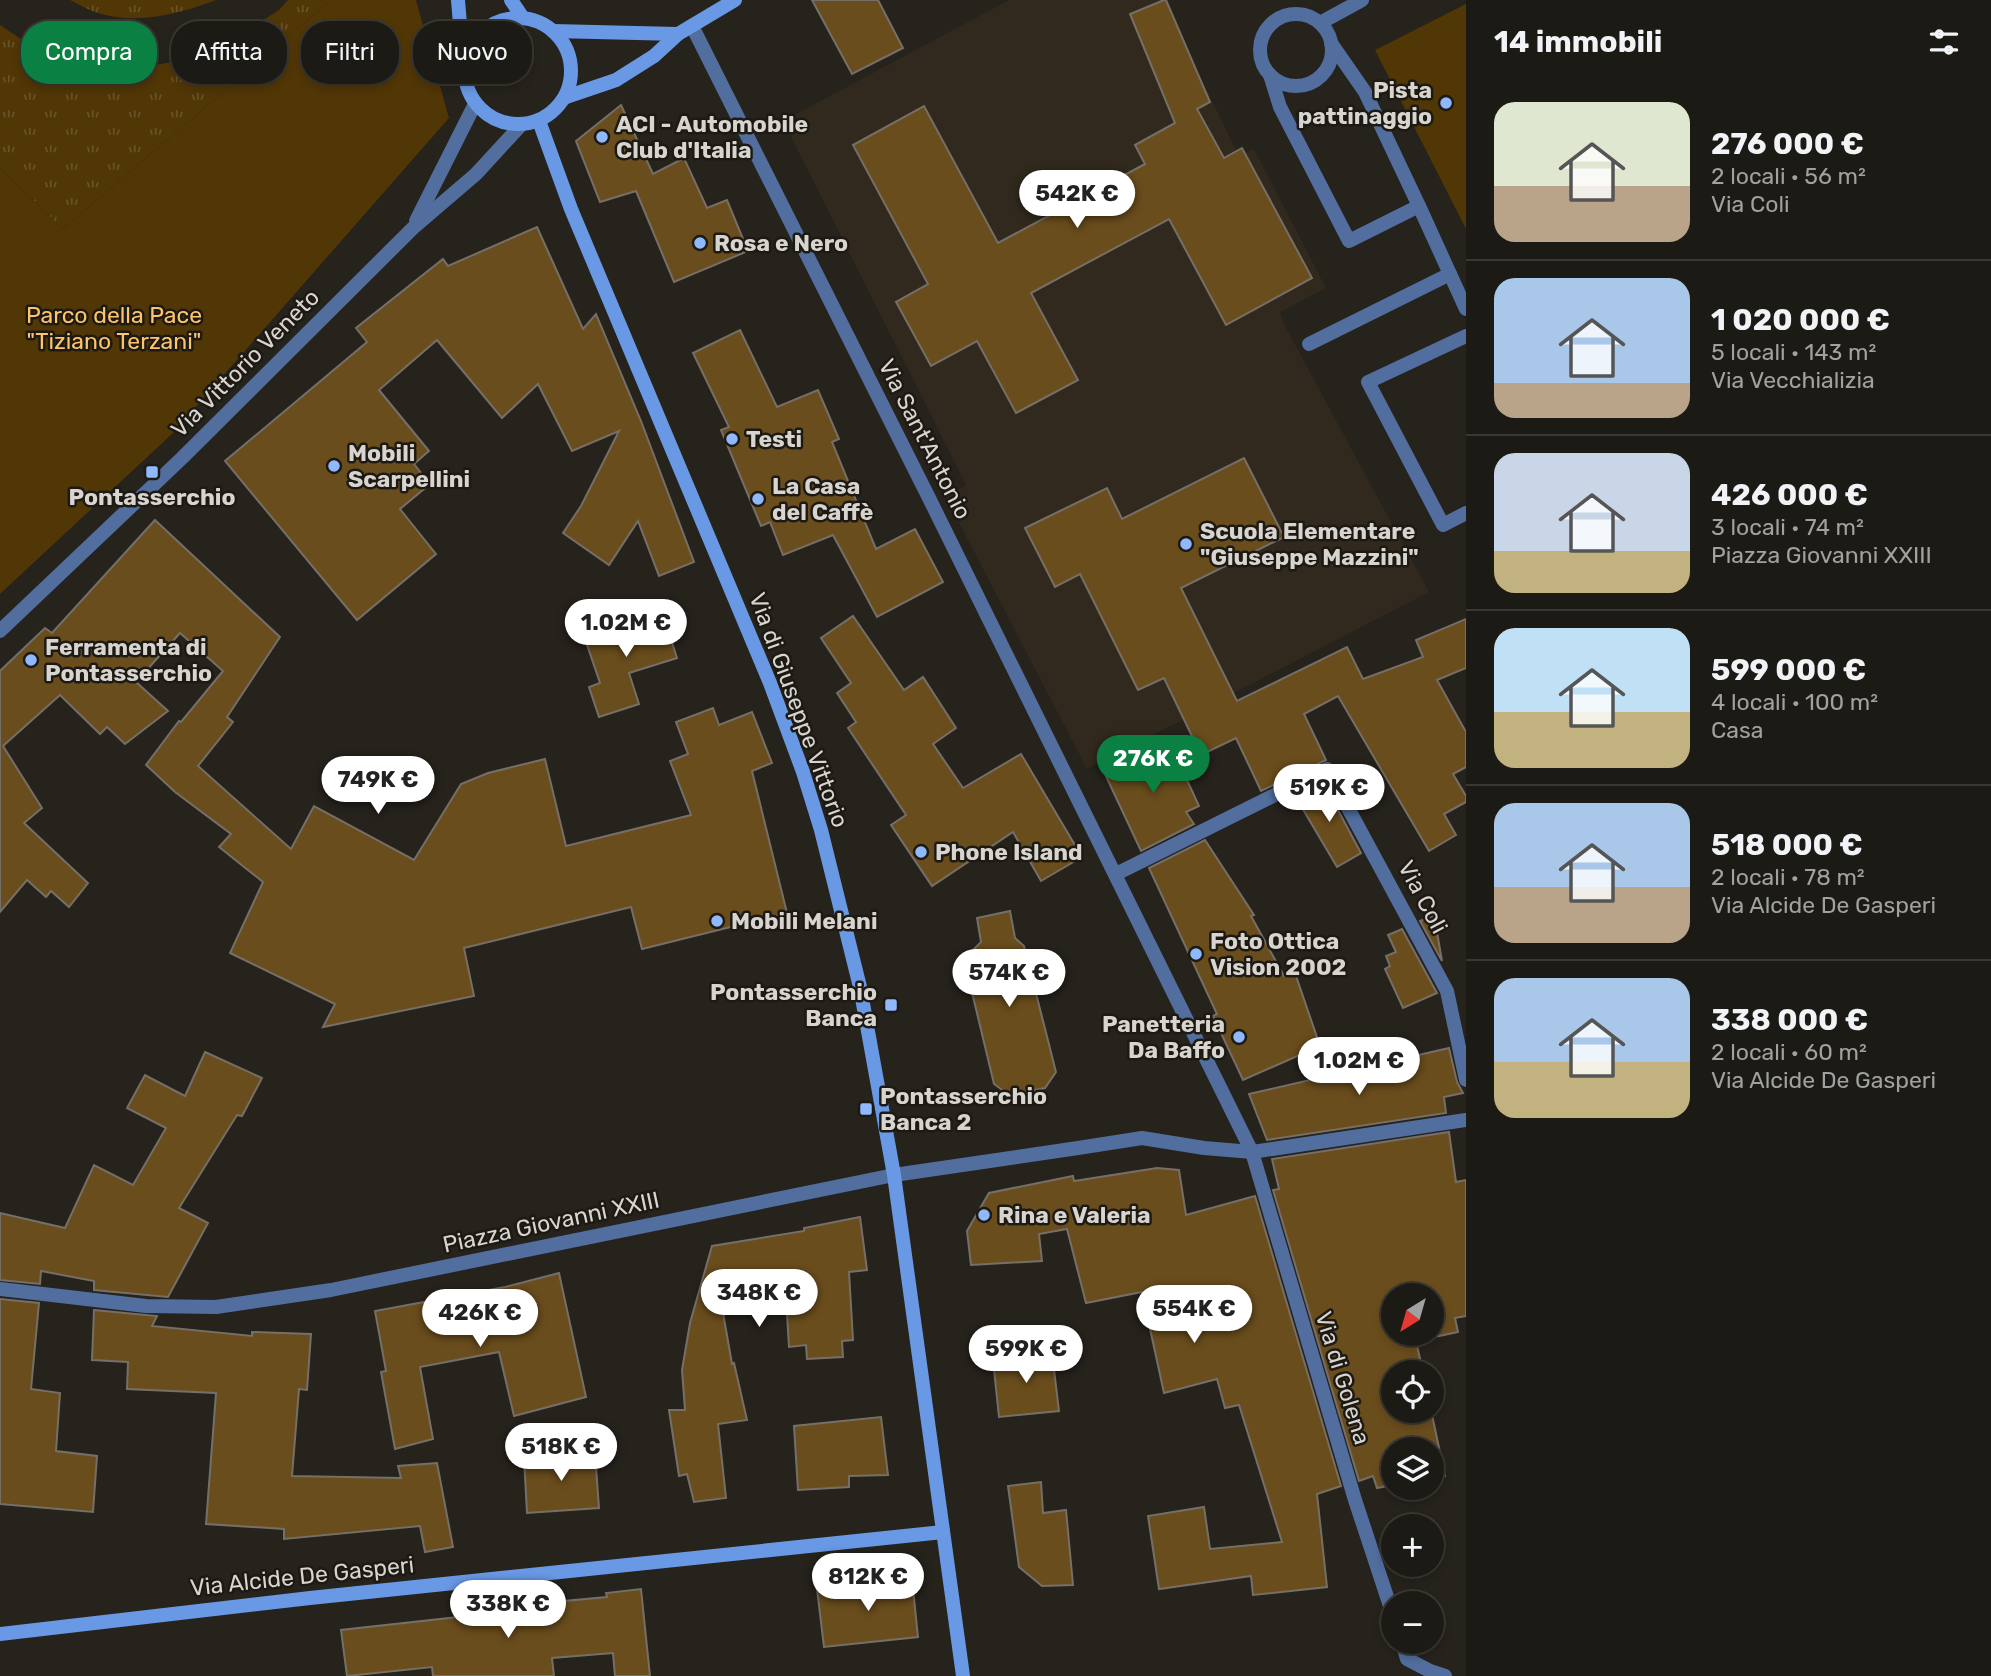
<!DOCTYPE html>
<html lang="it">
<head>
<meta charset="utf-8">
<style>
	body { margin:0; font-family:Rubik,sans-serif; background:#25231e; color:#f1f3f6; height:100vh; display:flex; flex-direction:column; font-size:26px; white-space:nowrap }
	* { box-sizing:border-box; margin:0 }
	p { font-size:23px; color:#a0a1a0 }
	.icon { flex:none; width:38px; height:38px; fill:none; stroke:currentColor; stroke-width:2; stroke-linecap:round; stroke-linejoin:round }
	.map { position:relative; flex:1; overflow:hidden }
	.panel { display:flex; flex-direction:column; background:#1c1a15; width:525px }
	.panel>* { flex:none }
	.top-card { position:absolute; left:21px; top:21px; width:665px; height:63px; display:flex; gap:14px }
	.needle { width:46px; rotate:217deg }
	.controls { position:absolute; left:1381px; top:1283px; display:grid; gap:14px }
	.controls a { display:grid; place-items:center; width:63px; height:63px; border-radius:50%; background:#1c1a15; box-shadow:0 4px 10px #0003,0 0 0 2px #3a3834; font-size:35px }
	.price { position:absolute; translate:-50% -60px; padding:0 16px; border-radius:24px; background:#fff; color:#222; font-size:23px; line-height:46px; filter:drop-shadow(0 2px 4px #0008) }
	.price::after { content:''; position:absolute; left:50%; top:42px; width:21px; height:16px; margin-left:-10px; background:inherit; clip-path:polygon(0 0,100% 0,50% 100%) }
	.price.active { background:#0b8043; color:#fff }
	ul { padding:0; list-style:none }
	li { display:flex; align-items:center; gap:21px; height:175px; padding:0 28px }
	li+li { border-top:2px solid #3a3834 }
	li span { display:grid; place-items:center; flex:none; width:196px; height:140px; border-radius:21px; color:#555 }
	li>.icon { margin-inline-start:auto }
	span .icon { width:84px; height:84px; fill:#fffc; stroke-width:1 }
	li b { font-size:30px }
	h2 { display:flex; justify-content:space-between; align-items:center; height:84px; padding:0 28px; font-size:30px }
	.tag { padding:0 24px; border-radius:28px; background:#1c1a15; box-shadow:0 4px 10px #0003,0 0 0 2px #3a3834; font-size:24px; line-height:63px }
	.tag.active { background:#0b8043; color:#fff }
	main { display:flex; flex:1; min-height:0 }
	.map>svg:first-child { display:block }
	.built { fill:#31291d }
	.grass { fill:url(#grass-tufts) }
	.park { fill:#513606 }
	.building { fill:#6a4d1d; stroke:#756f68; stroke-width:2; fill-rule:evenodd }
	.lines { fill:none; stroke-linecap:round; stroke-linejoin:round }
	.lane { stroke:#516e9e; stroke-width:14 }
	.street { stroke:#516e9e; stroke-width:14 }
	.secondary { stroke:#6998e5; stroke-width:14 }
	.poi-dot { fill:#8fb8fd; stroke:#1d1913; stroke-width:2.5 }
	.labels { text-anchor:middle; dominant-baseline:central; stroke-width:5; stroke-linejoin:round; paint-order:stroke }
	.poi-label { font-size:23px; font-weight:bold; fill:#d8d5d0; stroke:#1d1913; text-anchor:start }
	.park-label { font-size:23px; fill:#fdc46c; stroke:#1d1913 }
	.street-label { font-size:23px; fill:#d8d5d0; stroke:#1d1913 }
</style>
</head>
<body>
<main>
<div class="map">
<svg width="1466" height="1676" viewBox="0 0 1466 1676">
	<defs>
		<pattern id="grass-tufts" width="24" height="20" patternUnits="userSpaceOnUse" patternTransform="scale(1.75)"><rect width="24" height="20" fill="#513606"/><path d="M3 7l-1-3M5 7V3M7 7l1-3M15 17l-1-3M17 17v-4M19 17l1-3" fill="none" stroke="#695229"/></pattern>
	</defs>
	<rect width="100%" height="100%" fill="#26221c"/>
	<polygon class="built" points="1009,0 1163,0 1239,156 1254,149 1326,288 1280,312 1286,328 1429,592 1087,769 945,496 966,485 783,121"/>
	<g class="grass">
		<path d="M70,0H216C179,14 134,26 95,12C87,9 78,4 70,0Z"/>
		<polygon points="288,0 331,0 63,229 0,168 0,25 48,57 88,69 127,71 211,54 279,10"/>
	</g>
	<g class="park">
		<polygon points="331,0 416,0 449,118 172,434 0,594 0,168 63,229"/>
		<polygon points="1466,4 1466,229 1375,50"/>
	</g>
	<g class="building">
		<polygon points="812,0 878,0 903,48 852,74"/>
		<polygon points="1164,0 1166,0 1210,102 1197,109 1224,158 1242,148 1312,278 1226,325 1169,219 1031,293 1078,380 1016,413 977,341 931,366 896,302 928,284 853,145 924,106 998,243 1145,164 1135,145 1175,123 1130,14"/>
		<polygon points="621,105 653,174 684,158 707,208 727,200 748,251 674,282 636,191 600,202 576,141"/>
		<polygon points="537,227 583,329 596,314 641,421 694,562 659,576 638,521 609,565 563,533 581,506 619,431 572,451 538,384 502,418 437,340 379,390 429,451 414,464 430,484 400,509 436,554 357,620 225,461 367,342 356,328 443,259 448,266"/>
		<polygon points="740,330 777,407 818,390 839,439 832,442 876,549 915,529 943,582 877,617 833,535 783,555 770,522 761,526 721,430 729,427 693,353"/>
		<polygon points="1244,458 1284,537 1181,588 1237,701 1347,647 1363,679 1423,657 1416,640 1466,619 1466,668 1437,680 1466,732 1466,767 1453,774 1466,796 1466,802 1444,814 1456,835 1429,851 1338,696 1304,714 1326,760 1261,791 1236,738 1201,755 1164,678 1138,690 1080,574 1055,587 1025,528 1107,488 1122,519"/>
		<polygon points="155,520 280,637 227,717 233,722 198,766 291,849 314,806 414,860 461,784 488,773 545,759 566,846 691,815 670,761 688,754 676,722 713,708 719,725 752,712 772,763 752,771 787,913 642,949 631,907 537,930 464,948 474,996 323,1027 335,1004 230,953 263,882 219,847 231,834 175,792 146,765 179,721 181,722 223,671 180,633 136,682 168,711 125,744 107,727 100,734 60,695 3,746 42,808 24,823 88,883 69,907 51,891 46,897 27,880 0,912 0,671 45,628 52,633"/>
		<polygon points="662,611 677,658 629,673 639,704 599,717 589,687 600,683 584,636"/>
		<polygon points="853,616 904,690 923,677 956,728 933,744 963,788 1021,754 1082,857 1041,881 1013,832 932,886 891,825 906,815 848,728 856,722 837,693 851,683 821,638"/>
		<polygon points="1169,741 1199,806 1186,812 1194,824 1141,851 1104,772"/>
		<polygon points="1323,782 1361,853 1337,867 1295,796"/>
		<polygon points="1205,840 1254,915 1251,916 1284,976 1294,970 1320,1046 1243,1080 1213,1016 1217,1014 1149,868"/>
		<polygon points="1010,911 1015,938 1024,946 1056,1072 1045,1088 1009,1095 994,1084 964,959 981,942 977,918"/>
		<polygon points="1434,915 1442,961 1420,921"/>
		<polygon points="1402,929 1437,993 1403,1008 1385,969 1390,966 1386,956 1396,952 1388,935"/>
		<polygon points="1449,1048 1457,1082 1463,1093 1444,1097 1446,1113 1267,1140 1249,1094"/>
		<polygon points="205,1052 262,1078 242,1116 237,1115 179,1208 208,1223 168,1297 94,1290 94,1281 41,1271 40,1284 0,1280 0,1213 65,1228 94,1165 133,1185 166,1128 127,1108 145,1075 185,1096"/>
		<path d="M1449,1132L1456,1182L1466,1180V1316L1455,1318L1458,1332L1416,1341L1423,1372H1393V1410H1431L1445,1476L1432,1479V1449H1393V1485L1377,1488L1373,1476L1359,1481L1273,1190L1279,1189L1272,1159ZM1393,1295H1432V1334H1393Z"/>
		<polygon points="1157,1168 1179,1170 1186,1215 1255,1196 1341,1486 1317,1494 1327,1587 1253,1595 1251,1576 1159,1589 1148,1516 1204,1507 1210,1549 1282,1542 1239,1405 1225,1408 1217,1379 1164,1393 1142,1292 1086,1303 1067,1229 1039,1234 1042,1261 971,1265 967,1231 989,1193 1073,1176 1074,1181"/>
		<polygon points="860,1217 867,1270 849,1272 853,1340 842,1341 843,1357 807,1359 806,1345 789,1347 786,1298 722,1307 732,1364 734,1363 747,1420 718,1424 726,1498 694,1502 687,1474 679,1476 669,1410 685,1410 682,1370 690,1323 712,1246 804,1231 804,1228"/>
		<polygon points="559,1273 586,1397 514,1416 499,1352 420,1367 433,1439 395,1449 381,1372 386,1371 375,1311 505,1287"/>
		<polygon points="0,1299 39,1303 31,1389 60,1393 56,1451 97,1456 93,1512 0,1504"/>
		<polygon points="94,1310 157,1316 152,1326 252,1336 252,1332 311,1334 307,1390 299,1389 292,1476 401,1478 398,1466 437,1463 453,1547 425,1552 420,1526 284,1539 284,1529 206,1524 216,1393 127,1389 128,1362 92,1360"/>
		<polygon points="1052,1353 1059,1411 999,1417 993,1360"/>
		<polygon points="881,1417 888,1475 849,1476 849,1487 798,1490 794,1426"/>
		<polygon points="595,1453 599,1508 527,1513 524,1458"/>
		<polygon points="1041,1482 1043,1513 1066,1510 1073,1585 1042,1586 1019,1567 1008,1486"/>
		<polygon points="912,1579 918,1637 824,1647 817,1589"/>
		<polygon points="641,1589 650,1676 615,1676 613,1653 552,1658 554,1676 433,1676 432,1667 347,1676 341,1630 521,1610 520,1605 607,1597 606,1593"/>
	</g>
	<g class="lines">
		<g class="lane">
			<polyline points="1270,75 1280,107 1349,241 1419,206 1365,92 1331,43"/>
			<polyline points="1466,336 1368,382 1443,525 1466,513"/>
		</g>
		<g class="street">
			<circle cx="1296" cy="50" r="36"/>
			<polyline points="1320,23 1362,0"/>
			<polyline points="692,26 929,498 1252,1152 1355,1500 1393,1615"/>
			<polyline points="1419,206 1466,309"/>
			<polyline points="416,221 475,104"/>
			<polyline points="1309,344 1450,274"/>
			<polyline points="0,631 182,458 413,228 476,174 521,125"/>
			<polyline points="1116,874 1327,769 1447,991 1466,1080"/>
			<polyline points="0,1289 146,1306 216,1307 331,1290 894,1175 1078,1148 1142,1138 1204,1148 1252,1152 1466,1120"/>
			<polyline points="1402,1642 1407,1659 1430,1671 1445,1676"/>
		</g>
		<g class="secondary">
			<polyline points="458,0 463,61"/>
			<polyline points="511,0 523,18"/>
			<circle cx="518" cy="71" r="53"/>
			<polyline points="553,31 678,34"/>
			<polyline points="566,97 616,80 654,56 678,34 735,0"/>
			<polyline points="539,121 571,209 770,683 803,772 821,830 860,987 894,1175 963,1676"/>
			<polyline points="0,1634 310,1598 943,1532"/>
		</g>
	</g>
	<g class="poi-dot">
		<circle cx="1446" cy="103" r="7"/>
		<circle cx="602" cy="137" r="7"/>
		<circle cx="700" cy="243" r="7"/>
		<circle cx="732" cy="439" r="7"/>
		<circle cx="334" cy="466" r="7"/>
		<rect x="145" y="465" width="14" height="14" rx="3.5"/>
		<circle cx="758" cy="499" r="7"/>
		<circle cx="1186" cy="544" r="7"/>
		<circle cx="31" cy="660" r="7"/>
		<circle cx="921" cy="852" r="7"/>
		<circle cx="717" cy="921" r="7"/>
		<circle cx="1196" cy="954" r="7"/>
		<rect x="884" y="998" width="14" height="14" rx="3.5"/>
		<circle cx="1239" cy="1037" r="7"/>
		<rect x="859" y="1102" width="14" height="14" rx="3.5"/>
		<circle cx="984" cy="1215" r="7"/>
	</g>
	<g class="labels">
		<g class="poi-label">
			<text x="1432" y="90" text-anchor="end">Pista<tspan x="1432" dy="26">pattinaggio</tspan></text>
			<text x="616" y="124">ACI - Automobile<tspan x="616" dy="26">Club d'Italia</tspan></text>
			<text x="714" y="243">Rosa e Nero</text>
			<text x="746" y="439">Testi</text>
			<text x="348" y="453">Mobili<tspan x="348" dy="26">Scarpellini</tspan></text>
			<text x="772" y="486">La Casa<tspan x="772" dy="26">del Caffè</tspan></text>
			<text x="152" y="497" text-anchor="middle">Pontasserchio</text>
			<text x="1200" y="531">Scuola Elementare<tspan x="1200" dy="26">"Giuseppe Mazzini"</tspan></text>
			<text x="45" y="647">Ferramenta di<tspan x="45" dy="26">Pontasserchio</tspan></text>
			<text x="935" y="852">Phone Island</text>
			<text x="731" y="921">Mobili Melani</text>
			<text x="1210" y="941">Foto Ottica<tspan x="1210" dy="26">Vision 2002</tspan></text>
			<text x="877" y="992" text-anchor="end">Pontasserchio<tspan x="877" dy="26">Banca</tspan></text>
			<text x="1225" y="1024" text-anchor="end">Panetteria<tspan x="1225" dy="26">Da Baffo</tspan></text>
			<text x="880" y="1096">Pontasserchio<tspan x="880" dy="26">Banca 2</tspan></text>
			<text x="998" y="1215">Rina e Valeria</text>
		</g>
		<g class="park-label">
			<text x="114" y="315">Parco della Pace<tspan x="114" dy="26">"Tiziano Terzani"</tspan></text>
		</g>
		<g class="street-label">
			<text transform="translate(245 363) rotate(-45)">Via Vittorio Veneto</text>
			<text transform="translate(925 439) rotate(63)">Via Sant'Antonio</text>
			<text transform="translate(799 710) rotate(70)">Via di Giuseppe Vittorio</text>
			<text transform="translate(1423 897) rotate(62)">Via Coli</text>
			<text transform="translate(551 1222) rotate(-12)">Piazza Giovanni XXIII</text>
			<text transform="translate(1343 1378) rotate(73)">Via di Golena</text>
			<text transform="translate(302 1576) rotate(-6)">Via Alcide De Gasperi</text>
		</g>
	</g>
</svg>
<div class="controls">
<a><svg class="needle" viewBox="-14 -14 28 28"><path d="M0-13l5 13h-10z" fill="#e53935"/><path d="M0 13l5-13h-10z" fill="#a0a1a0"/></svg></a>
<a><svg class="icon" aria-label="locate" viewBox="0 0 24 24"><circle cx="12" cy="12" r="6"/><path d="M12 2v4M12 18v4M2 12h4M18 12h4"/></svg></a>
<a><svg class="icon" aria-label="layers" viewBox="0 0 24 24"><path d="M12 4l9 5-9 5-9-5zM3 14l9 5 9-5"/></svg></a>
<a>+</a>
<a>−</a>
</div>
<b class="price" style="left:1077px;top:230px">542K €</b>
<b class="price" style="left:626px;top:659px">1.02M €</b>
<b class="price active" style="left:1153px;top:795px">276K €</b>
<b class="price" style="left:378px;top:816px">749K €</b>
<b class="price" style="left:1329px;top:824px">519K €</b>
<b class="price" style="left:1009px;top:1009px">574K €</b>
<b class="price" style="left:1359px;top:1097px">1.02M €</b>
<b class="price" style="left:759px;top:1329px">348K €</b>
<b class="price" style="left:1194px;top:1345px">554K €</b>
<b class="price" style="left:480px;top:1349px">426K €</b>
<b class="price" style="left:1026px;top:1385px">599K €</b>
<b class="price" style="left:561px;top:1483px">518K €</b>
<b class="price" style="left:868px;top:1613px">812K €</b>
<b class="price" style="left:508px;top:1640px">338K €</b>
<div class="top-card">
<a class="tag active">Compra</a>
<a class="tag">Affitta</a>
<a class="tag">Filtri</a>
<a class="tag">Nuovo</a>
</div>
</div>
<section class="panel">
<h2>14 immobili<svg class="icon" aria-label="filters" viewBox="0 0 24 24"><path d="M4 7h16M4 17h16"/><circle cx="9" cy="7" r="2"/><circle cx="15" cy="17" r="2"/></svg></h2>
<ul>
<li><span style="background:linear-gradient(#dfe7d0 60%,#b9a48a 0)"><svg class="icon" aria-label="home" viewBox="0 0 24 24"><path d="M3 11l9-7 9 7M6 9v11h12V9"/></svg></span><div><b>276 000 €</b><p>2 locali · 56 m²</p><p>Via Coli</p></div></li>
<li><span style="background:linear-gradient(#a9c7e8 75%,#b9a48a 0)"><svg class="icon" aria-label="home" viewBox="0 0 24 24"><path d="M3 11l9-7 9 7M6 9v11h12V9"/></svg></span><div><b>1 020 000 €</b><p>5 locali · 143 m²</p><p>Via Vecchializia</p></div></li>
<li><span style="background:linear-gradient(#c9d6e8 70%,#c2b280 0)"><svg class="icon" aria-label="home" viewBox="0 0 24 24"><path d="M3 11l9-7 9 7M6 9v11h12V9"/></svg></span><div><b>426 000 €</b><p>3 locali · 74 m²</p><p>Piazza Giovanni XXIII</p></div></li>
<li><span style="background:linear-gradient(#bfe0f5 60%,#c2b280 0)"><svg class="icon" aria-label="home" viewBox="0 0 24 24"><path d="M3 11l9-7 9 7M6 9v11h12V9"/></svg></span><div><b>599 000 €</b><p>4 locali · 100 m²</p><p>Casa</p></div></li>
<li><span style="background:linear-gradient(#a9c7e8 60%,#b9a48a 0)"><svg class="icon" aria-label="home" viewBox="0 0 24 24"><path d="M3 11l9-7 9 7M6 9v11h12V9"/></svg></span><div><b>518 000 €</b><p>2 locali · 78 m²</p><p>Via Alcide De Gasperi</p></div></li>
<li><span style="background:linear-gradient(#a9c7e8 60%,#c2b280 0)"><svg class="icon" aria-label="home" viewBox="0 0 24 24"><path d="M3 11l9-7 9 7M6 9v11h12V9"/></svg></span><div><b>338 000 €</b><p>2 locali · 60 m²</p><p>Via Alcide De Gasperi</p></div></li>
</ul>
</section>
</main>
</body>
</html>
